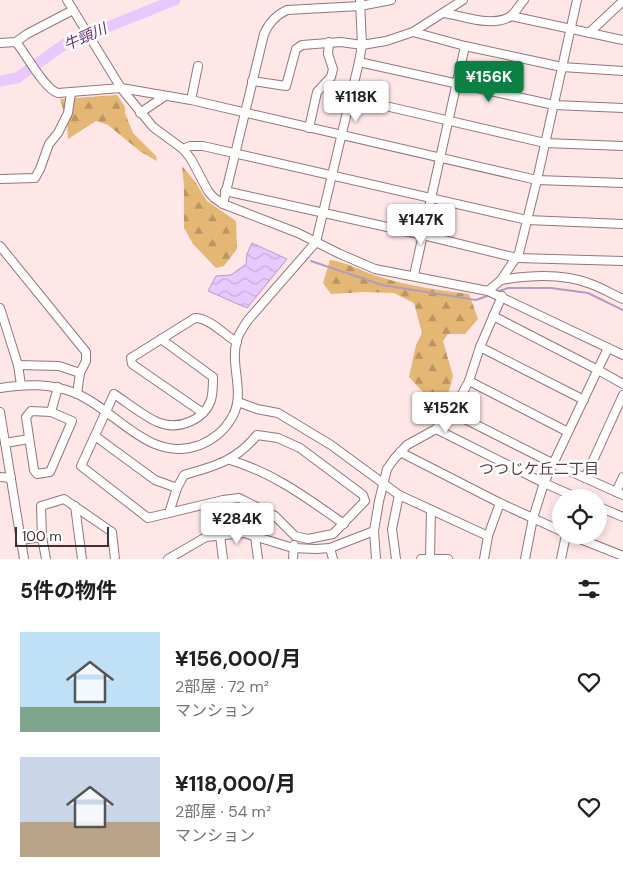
<!DOCTYPE html>
<html lang="ja">
<head>
<meta charset="utf-8">
<style>
	body { margin:0; font-family:"DM Sans","Noto Sans JP",sans-serif; background:#f2f2f2; color:#202124; height:100vh; display:flex; flex-direction:column; font-size:19px; white-space:nowrap }
	* { box-sizing:border-box; margin:0 }
	p { font-size:16px; color:#757577 }
	.icon { flex:none; width:28px; height:28px; fill:none; stroke:currentColor; stroke-width:2; stroke-linecap:round; stroke-linejoin:round }
	.map { position:relative; height:559px; overflow:hidden }
	.panel { display:flex; flex-direction:column; background:#fff; flex:1 }
	.panel>* { flex:none }
	.controls { position:absolute; left:552px; top:489px; display:grid; gap:10px }
	.controls a { display:grid; place-items:center; width:55px; height:55px; border-radius:50%; background:#fff; box-shadow:0 2px 8px #0003; font-size:25px }
	.scale { position:absolute; left:15px; bottom:12px; width:94px; box-sizing:border-box; padding-left:5px; border:2px solid #403132; border-top:0; font-size:14px; line-height:18px; white-space:nowrap; color:#403132; -webkit-text-stroke:4px #fff; paint-order:stroke }
	.price { position:absolute; translate:-50% -42px; padding:0 11px; border-radius:5px; background:#fff; color:#222; font-size:16px; line-height:32px; filter:drop-shadow(0 1px 2px #0008) }
	.price::after { content:''; position:absolute; left:50%; top:30px; width:15px; height:11px; margin-left:-8px; background:inherit; clip-path:polygon(0 0,100% 0,50% 100%) }
	.price.selected { background:#0b8043; color:#fff }
	ul { padding:0; list-style:none }
	li { display:flex; align-items:center; gap:15px; height:125px; padding:0 20px }
	li span { display:grid; place-items:center; flex:none; width:140px; height:100px; border-radius:0px; color:#555 }
	li>.icon { margin-inline-start:auto }
	span .icon { width:60px; height:60px; fill:#fffc; stroke-width:1 }
	li b { font-size:21px }
	h2 { display:flex; justify-content:space-between; align-items:center; height:60px; padding:0 20px; font-size:21px }
	.map>svg:first-child { display:block }
	.forest { fill:url(#forest-firs) }
	.water { fill:url(#water-waves); stroke:#b69bc1 }
	.lines { fill:none; stroke-linecap:round; stroke-linejoin:round }
	.stream { stroke:#b69bc1; stroke-width:2 }
	.river { stroke:#e8c8fe; stroke-width:11 }
	.minor-casing { stroke:#967577; stroke-width:10 }
	.minor { stroke:#fff; stroke-width:8 }
	.labels { text-anchor:middle; dominant-baseline:central; stroke-width:5; stroke-linejoin:round; paint-order:stroke }
	.water-label { font-size:15px; font-style:italic; fill:#61307c; stroke:#fff }
	.neighbourhood-label { font-size:15px; fill:#5a3c3f; stroke:#fff }
</style>
</head>
<body>
<div class="map">
<svg width="623" height="559" viewBox="0 0 623 559">
	<defs>
		<pattern id="forest-firs" width="22" height="20" patternUnits="userSpaceOnUse" patternTransform="scale(1.25)"><rect width="22" height="20" fill="#e4b774"/><path d="M5 1l3.5 6h-7zM16 11l3.5 6h-7z" fill="#ba9560"/></pattern>
		<pattern id="water-waves" width="16" height="10" patternUnits="userSpaceOnUse" patternTransform="scale(1.25)"><rect width="16" height="10" fill="#e8c8fe"/><path d="M0 5q4-4 8 0t8 0" fill="none" stroke="#c8acda"/></pattern>
	</defs>
	<rect width="100%" height="100%" fill="#ffe7e8"/>
	<g class="forest">
		<polygon points="117,95 125,107 125,113 133,133 156,156 157,161 141,152 108,125 96,121 68,139 67,122 60,99"/>
		<polygon points="182,166 196,183 207,201 236,221 237,249 224,266 216,268 193,244 184,228 184,186"/>
		<path d="M330,260C347,262 361,271 377,276C407,286 438,290 469,294L478,319L465,334H448L443,341L453,376L447,398L446,409L437,407L409,377L416,345L422,333L414,303L394,293L364,292L331,294L323,283Z"/>
	</g>
	<polygon class="water" points="252,243 287,259 247,308 208,291 216,276 231,275 246,264 247,254"/>
	<g class="lines">
		<g class="stream">
			<polyline points="311,261 382,285 476,300 490,295"/>
			<polyline points="497,292 508,288 551,288 588,293 623,310"/>
		</g>
		<polyline class="river" points="0,81 17,78 65,44 175,0"/>
		<defs>
			<g id="minor">
				<polyline points="67,0 121,88 153,127 183,149 191,159 208,191 214,198 223,204 298,233 340,254 375,269 488,291 623,355"/>
				<path d="M444,13C464,16 493,28 511,16C516,12 520,4 524,0"/>
				<polyline points="511,16 623,40"/>
				<polyline points="413,32 465,46 562,67 623,71"/>
				<polyline points="589,33 623,1"/>
				<path d="M16,42C26,54 45,90 58,93L121,88L191,100L537,180L623,183"/>
				<polyline points="0,43 16,42 27,34 73,10"/>
				<polyline points="359,62 554,105 623,108"/>
				<polyline points="252,81 286,86 296,49 302,45 341,42 362,45 386,41 413,32 463,0"/>
				<polyline points="351,98 545,143 623,146"/>
				<polyline points="191,100 198,66"/>
				<polyline points="140,113 165,96"/>
				<polyline points="309,128 317,92 331,77 333,69 328,54 329,42"/>
				<polyline points="183,149 190,146 203,146 527,220 623,224"/>
				<polyline points="0,179 35,178 40,169 49,144 58,133 68,113 71,93"/>
				<polyline points="225,191 423,235 517,258 623,261"/>
				<path d="M223,204L264,34C269,23 275,16 287,10L360,6L391,0"/>
				<polyline points="0,246 86,352 86,361 80,373 77,394"/>
				<polyline points="414,275 465,46"/>
				<path d="M501,280C530,275 563,273 591,284C602,288 612,294 623,299"/>
				<polyline points="488,291 501,280 519,253 537,180 577,0"/>
				<polyline points="0,308 18,365 21,385"/>
				<polyline points="493,316 598,370 623,384"/>
				<path d="M161,339L213,377C213,384 213,393 211,400C204,420 179,430 160,423C149,420 125,401 114,394L81,466L148,518L223,500L239,498L275,516L295,536L308,539L333,534L365,501L363,495L300,448L278,438L257,435C236,461 215,466 184,475L177,488L169,513"/>
				<polyline points="480,347 584,400"/>
				<polyline points="18,365 59,366 80,373"/>
				<polyline points="469,381 568,432"/>
				<path d="M0,388C26,384 50,383 75,393C117,410 149,464 200,445C212,440 224,431 231,419C247,394 229,366 237,340C239,333 244,326 248,320L316,242L359,62L362,45L360,0"/>
				<polyline points="238,402 257,409 278,413 331,445 399,495 488,536"/>
				<polygon points="31,411 51,412 72,421 50,472 37,474 34,470 26,417"/>
				<polyline points="0,412 24,559"/>
				<polyline points="51,412 58,387"/>
				<polyline points="451,412 554,464 623,495"/>
				<path d="M203,413L132,364L131,358L195,318C210,318 224,335 237,342"/>
				<polyline points="436,429 544,483 578,498"/>
				<polyline points="95,436 155,480 177,488"/>
				<polyline points="5,443 29,439"/>
				<polyline points="400,452 500,503 561,531"/>
				<path d="M230,460C274,473 307,498 344,524"/>
				<polyline points="0,477 11,478"/>
				<polyline points="585,478 623,395"/>
				<polyline points="616,492 623,477"/>
				<polyline points="75,506 82,559"/>
				<polyline points="599,507 623,517"/>
				<polyline points="220,535 223,559"/>
				<polyline points="570,535 623,556"/>
				<polyline points="255,536 258,559"/>
				<polyline points="21,540 42,537"/>
				<polyline points="330,548 333,559"/>
				<polyline points="430,558 431,510"/>
				<polyline points="46,559 42,537 41,506 64,499 112,532 115,559"/>
				<polyline points="168,559 206,537 244,533 293,548 316,549 330,548 374,531"/>
				<polyline points="293,559 294,545"/>
				<polyline points="376,559 374,531 379,501 387,469 394,459 407,445 436,429 451,412 461,396 469,381 480,347 502,296"/>
				<polyline points="396,559 392,529 399,495"/>
				<polyline points="421,559 448,559"/>
				<polyline points="484,559 488,536 500,503"/>
				<polyline points="525,559 533,518 544,483 608,348"/>
				<polyline points="561,559 566,535"/>
			</g>
		</defs>
		<use href="#minor" class="minor-casing"/>
		<use href="#minor" class="minor"/>
	</g>
	<g class="labels">
		<g class="water-label">
			<text transform="translate(85 37) rotate(-24)">牛頸川</text>
		</g>
		<g class="neighbourhood-label">
			<text x="539" y="469">つつじケ丘二丁目</text>
		</g>
	</g>
</svg>
<div class="controls">
<a><svg class="icon" aria-label="locate" viewBox="0 0 24 24"><circle cx="12" cy="12" r="6"/><path d="M12 2v4M12 18v4M2 12h4M18 12h4"/></svg></a>
</div>
<div class="scale">100 m</div>
<b class="price selected" style="left:489px;top:103px">¥156K</b>
<b class="price" style="left:356px;top:123px">¥118K</b>
<b class="price" style="left:421px;top:246px">¥147K</b>
<b class="price" style="left:446px;top:434px">¥152K</b>
<b class="price" style="left:237px;top:545px">¥284K</b>
</div>
<section class="panel">
<h2>5件の物件<svg class="icon" aria-label="filters" viewBox="0 0 24 24"><path d="M4 7h16M4 17h16"/><circle cx="9" cy="7" r="2"/><circle cx="15" cy="17" r="2"/></svg></h2>
<ul>
<li><span style="background:linear-gradient(#bfe0f5 75%,#7fa58c 0)"><svg class="icon" aria-label="home" viewBox="0 0 24 24"><path d="M3 11l9-7 9 7M6 9v11h12V9"/></svg></span><div><b>¥156,000/月</b><p>2部屋 · 72 m²</p><p>マンション</p></div><svg class="icon" aria-label="heart" viewBox="0 0 24 24"><path d="M12 20l-8-8c-3-5 5-10 8-4 3-6 11-1 8 4z"/></svg></li>
<li><span style="background:linear-gradient(#c9d6e8 65%,#b9a48a 0)"><svg class="icon" aria-label="home" viewBox="0 0 24 24"><path d="M3 11l9-7 9 7M6 9v11h12V9"/></svg></span><div><b>¥118,000/月</b><p>2部屋 · 54 m²</p><p>マンション</p></div><svg class="icon" aria-label="heart" viewBox="0 0 24 24"><path d="M12 20l-8-8c-3-5 5-10 8-4 3-6 11-1 8 4z"/></svg></li>
</ul>
</section>
</body>
</html>
